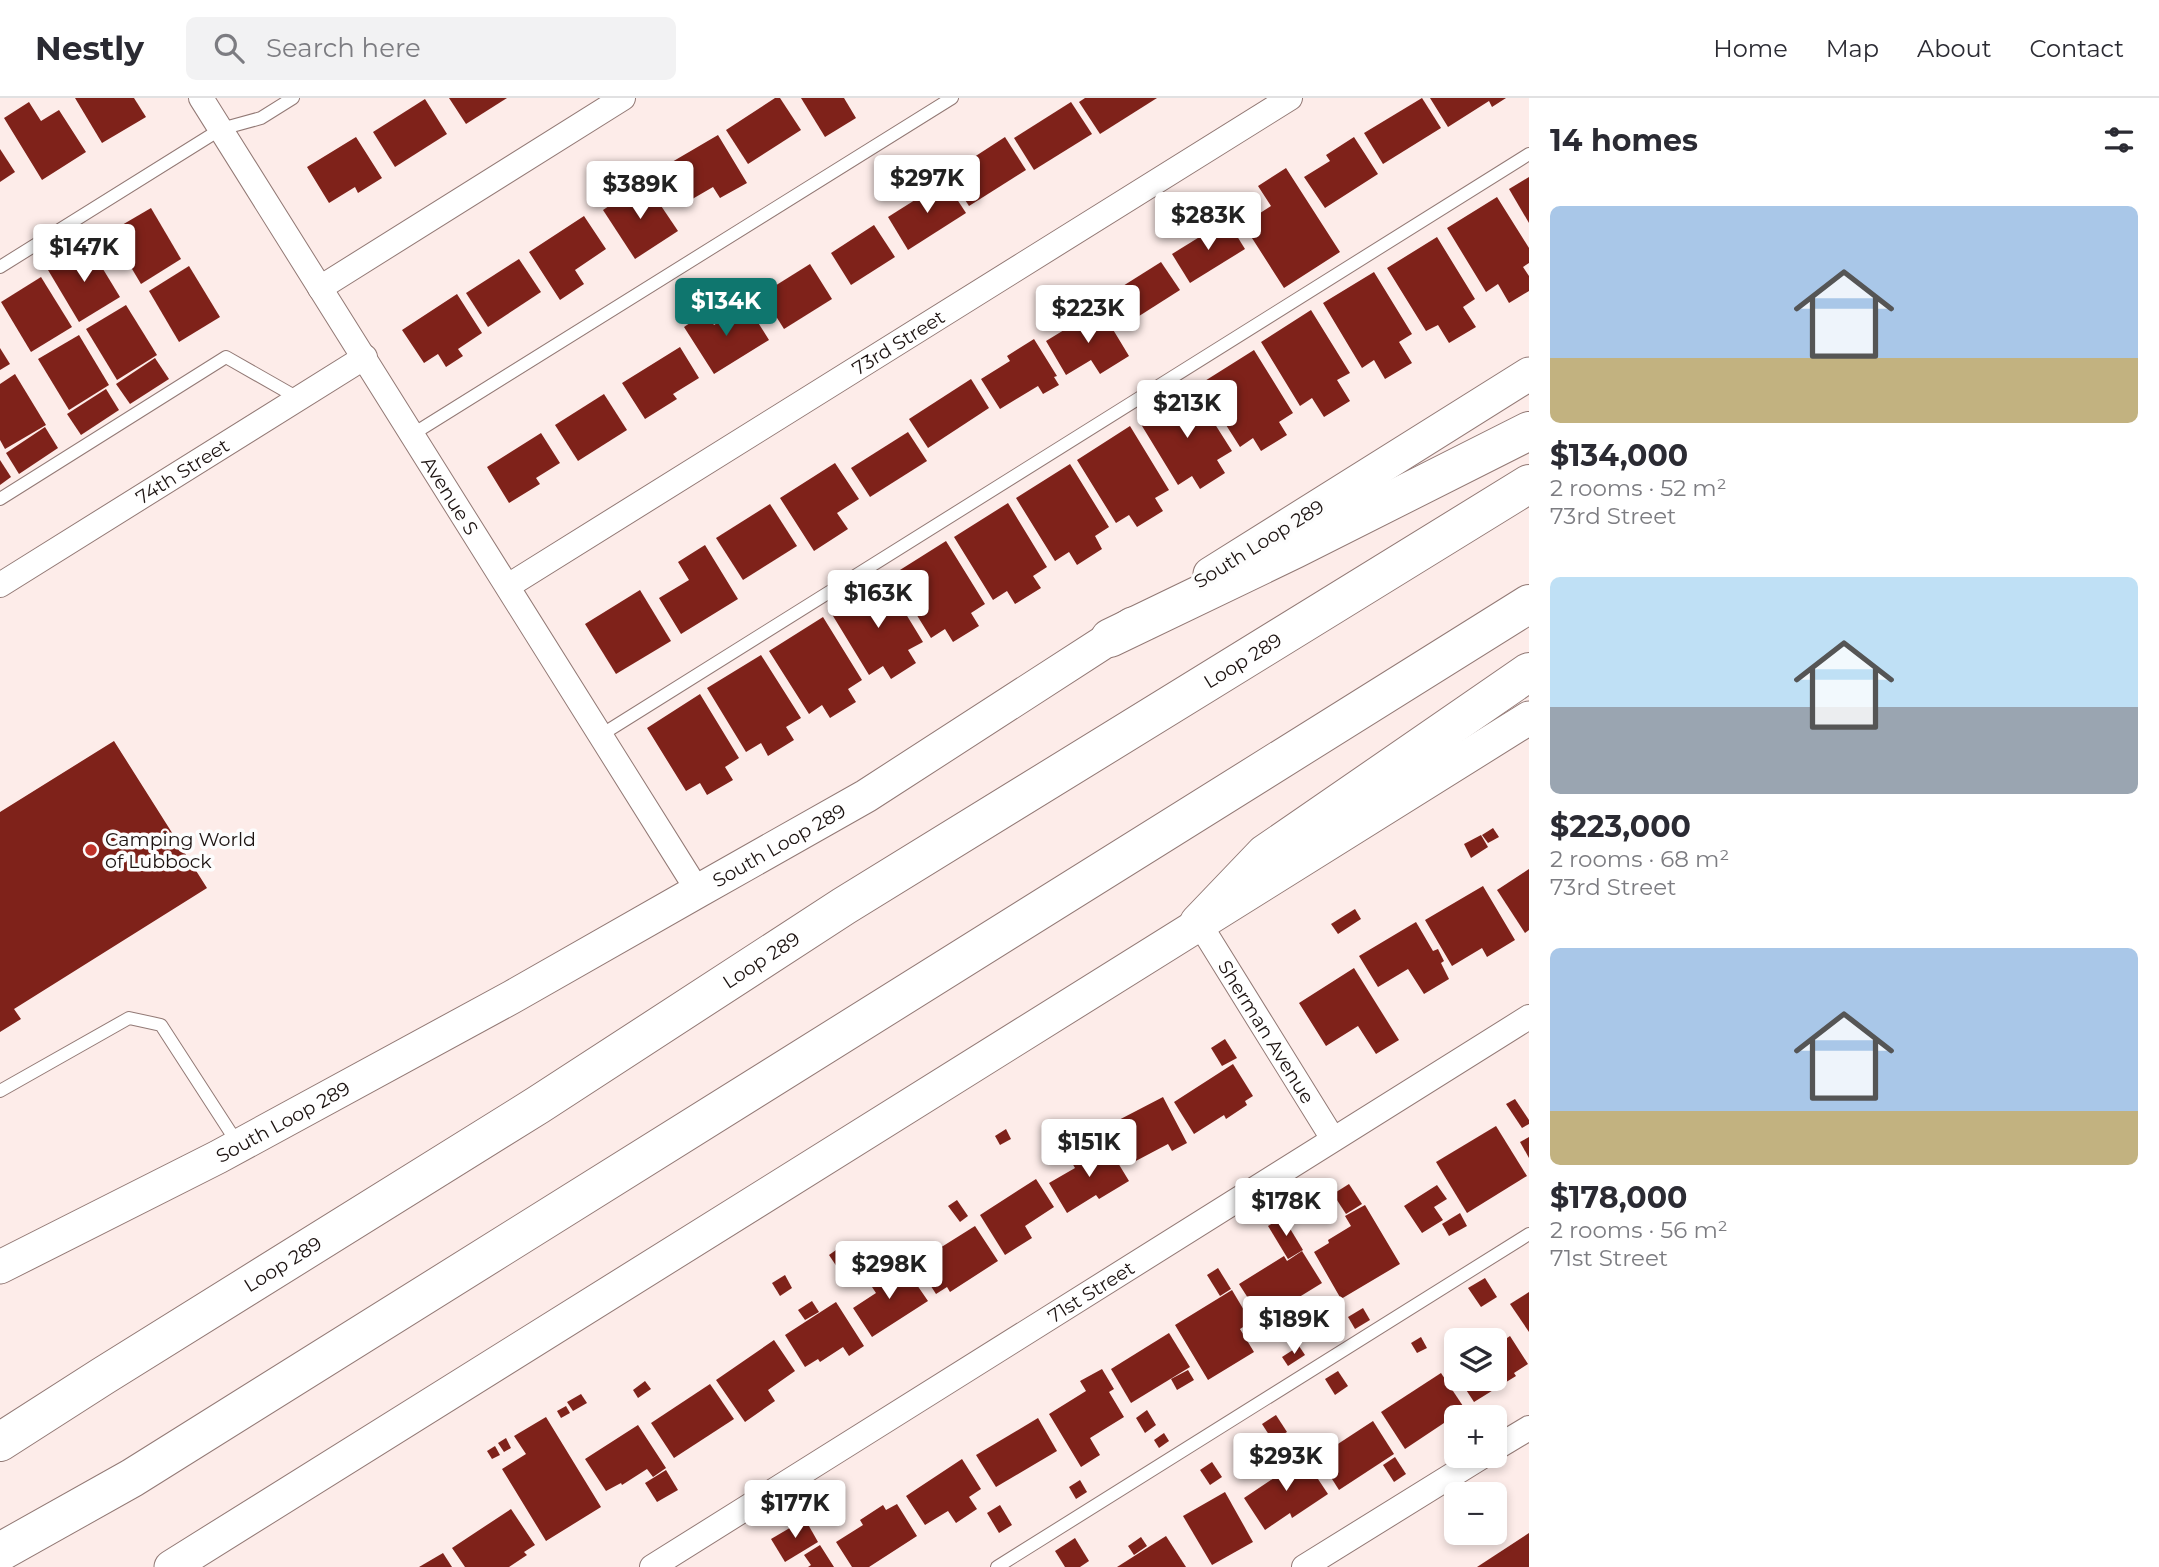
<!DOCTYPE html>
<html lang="en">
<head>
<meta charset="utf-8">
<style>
	body { margin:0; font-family:Montserrat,sans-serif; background:#f2f2f3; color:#2b2b33; height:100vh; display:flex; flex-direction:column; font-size:26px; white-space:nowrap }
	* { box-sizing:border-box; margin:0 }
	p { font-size:23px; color:#7c7c81 }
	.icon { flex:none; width:38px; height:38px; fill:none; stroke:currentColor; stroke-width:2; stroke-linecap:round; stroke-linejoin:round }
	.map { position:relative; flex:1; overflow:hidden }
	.drawer { display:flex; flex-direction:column; background:#fff; width:630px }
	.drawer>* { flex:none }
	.tools { position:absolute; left:1444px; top:1230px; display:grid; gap:14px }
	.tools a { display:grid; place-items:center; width:63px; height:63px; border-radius:10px; background:#fff; box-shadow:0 4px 10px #0003; font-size:35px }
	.price { position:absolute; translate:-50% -60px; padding:0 16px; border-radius:7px; background:#fff; color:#222; font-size:23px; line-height:46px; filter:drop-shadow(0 2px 4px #0008) }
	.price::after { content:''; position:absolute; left:50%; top:42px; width:21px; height:16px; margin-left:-10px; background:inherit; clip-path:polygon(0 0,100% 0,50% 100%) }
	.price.active { background:#0f766e; color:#fff }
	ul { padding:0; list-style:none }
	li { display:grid; align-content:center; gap:14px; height:371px; padding:0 21px }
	li span { display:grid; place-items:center; height:217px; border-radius:10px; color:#555 }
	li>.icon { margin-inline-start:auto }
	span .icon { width:126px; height:126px; fill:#fffc; stroke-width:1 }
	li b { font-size:30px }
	h2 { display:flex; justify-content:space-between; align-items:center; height:84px; padding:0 21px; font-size:30px }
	header { display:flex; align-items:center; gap:42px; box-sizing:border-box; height:98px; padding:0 35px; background:#fff; border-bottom:2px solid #e1e1e2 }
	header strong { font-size:33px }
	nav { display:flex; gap:38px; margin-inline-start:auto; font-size:24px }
	.search { width:490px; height:63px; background:#f2f2f3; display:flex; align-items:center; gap:18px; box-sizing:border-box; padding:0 24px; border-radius:10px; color:#7c7c81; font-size:26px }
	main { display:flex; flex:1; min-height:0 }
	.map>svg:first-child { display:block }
	.building { fill:#7f221a }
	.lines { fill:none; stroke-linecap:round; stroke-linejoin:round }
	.lane-casing { stroke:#927975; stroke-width:14 }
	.street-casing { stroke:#927975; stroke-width:26 }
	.secondary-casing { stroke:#927975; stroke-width:35 }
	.highway-casing { stroke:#927975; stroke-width:40 }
	.lane { stroke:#fff; stroke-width:12 }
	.street { stroke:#fff; stroke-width:24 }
	.secondary { stroke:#fff; stroke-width:33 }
	.highway { stroke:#fff; stroke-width:38 }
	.poi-dot { fill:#c03228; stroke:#fdfdfd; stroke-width:2.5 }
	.labels { text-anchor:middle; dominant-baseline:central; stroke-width:7; stroke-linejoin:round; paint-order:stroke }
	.street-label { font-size:19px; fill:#1c1311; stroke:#fdfdfd }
	.poi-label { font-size:19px; fill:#1c1311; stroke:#fdfdfd; text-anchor:start }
</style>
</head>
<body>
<header>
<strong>Nestly</strong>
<div class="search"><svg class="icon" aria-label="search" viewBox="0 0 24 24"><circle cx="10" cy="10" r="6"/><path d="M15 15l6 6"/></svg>Search here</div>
<nav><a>Home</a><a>Map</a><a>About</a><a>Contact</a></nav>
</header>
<main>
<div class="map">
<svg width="1529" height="1469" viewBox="0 0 1529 1469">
	<rect width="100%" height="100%" fill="#fdece9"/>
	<g class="building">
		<polygon points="75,0 134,0 146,19 102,45"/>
		<polygon points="449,0 507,0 466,26"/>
		<polygon points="775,0 780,0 801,32 748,66 726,32"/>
		<polygon points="801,0 844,0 856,20 825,39"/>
		<polygon points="1085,0 1157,0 1100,36 1079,4"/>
		<polygon points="1422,0 1441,30 1383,66 1364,35"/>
		<polygon points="1430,0 1506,0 1492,9 1489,3 1448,29"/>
		<polygon points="425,1 447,36 395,69 373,34"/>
		<polygon points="29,4 41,23 59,12 86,54 42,82 4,20"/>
		<polygon points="1071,4 1092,36 1034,72 1014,40"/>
		<polygon points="718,37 747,85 720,100 713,89 682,107 660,71"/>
		<polygon points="356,39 382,80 358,95 355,89 329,105 307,69"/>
		<polygon points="1005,39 1026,72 969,108 948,76"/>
		<polygon points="1354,39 1378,76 1325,110 1304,79 1330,63 1326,57"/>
		<polygon points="0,51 15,74 0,84"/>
		<polygon points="1286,70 1340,154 1284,190 1243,126 1271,108 1258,88"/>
		<polygon points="1529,79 1529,125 1509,91"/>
		<polygon points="945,83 966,115 908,152 888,119"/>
		<polygon points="645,84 678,133 635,161 603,112"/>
		<polygon points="1497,99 1529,150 1529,165 1523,169 1529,178 1529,193 1509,205 1498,186 1486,194 1447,130"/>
		<polygon points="151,110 181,161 141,186 110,134"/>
		<polygon points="584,118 606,151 575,172 584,186 560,202 529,154"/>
		<polygon points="1227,122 1245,151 1190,185 1172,156"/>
		<polygon points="874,127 895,159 851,187 831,155"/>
		<polygon points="1437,139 1475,201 1463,209 1476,229 1449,245 1438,227 1426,233 1387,170"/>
		<polygon points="89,148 120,199 79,224 48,172"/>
		<polygon points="519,161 541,194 488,229 466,195"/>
		<polygon points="1161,164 1180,192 1125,227 1107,198"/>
		<polygon points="810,166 832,201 784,231 762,196"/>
		<polygon points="189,168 220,219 179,244 149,193"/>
		<polygon points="1374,174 1412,236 1399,244 1412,265 1385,281 1374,262 1362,270 1323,205"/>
		<polygon points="41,179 72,229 31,254 1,204"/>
		<polygon points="457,196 482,235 458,251 463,258 446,269 438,256 424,265 402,232"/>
		<polygon points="126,207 157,257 117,282 86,231"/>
		<polygon points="747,207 769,242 714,276 684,229 706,214 714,227"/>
		<polygon points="1100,210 1129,258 1100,276 1091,262 1066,277 1046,243"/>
		<polygon points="1311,212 1350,275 1337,282 1350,303 1324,319 1312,300 1300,308 1261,244"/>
		<polygon points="79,237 109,287 69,312 38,261"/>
		<polygon points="1034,241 1057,278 1054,279 1059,287 1043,296 1038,288 1000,311 981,281 1010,263 1007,258"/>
		<polygon points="680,249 699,280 673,296 677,301 645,321 622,285"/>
		<polygon points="0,250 10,266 0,272"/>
		<polygon points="1254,252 1293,315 1279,324 1287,337 1261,353 1253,340 1240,349 1200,286"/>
		<polygon points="155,260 169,281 130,306 116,286"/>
		<polygon points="15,276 46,327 5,351 0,342 0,286"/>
		<polygon points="971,281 989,310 928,350 909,321"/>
		<polygon points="1192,290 1232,353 1217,362 1225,375 1200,391 1192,378 1178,387 1139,323"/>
		<polygon points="106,291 119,312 81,337 67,316"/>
		<polygon points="604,296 627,332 578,363 555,327"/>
		<polygon points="1130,328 1169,392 1155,400 1163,413 1137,429 1129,417 1116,425 1077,362"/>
		<polygon points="45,329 58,350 19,376 6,355"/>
		<polygon points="908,334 927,363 870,399 851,370"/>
		<polygon points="541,335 560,365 536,380 540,386 509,405 487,369"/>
		<polygon points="0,362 11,379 0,387"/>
		<polygon points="835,365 859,401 837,415 848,431 814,453 780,400"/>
		<polygon points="1070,366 1109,429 1095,438 1102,451 1077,467 1069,454 1055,463 1016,400"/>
		<polygon points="1008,405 1047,469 1033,478 1041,490 1015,506 1007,493 993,502 954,439"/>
		<polygon points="770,406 797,448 743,482 716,440"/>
		<polygon points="946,443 985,506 971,515 979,528 953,544 945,531 931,540 892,477"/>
		<polygon points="705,447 738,501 681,536 659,500 689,482 678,464"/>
		<polygon points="884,480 923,544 908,552 916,565 891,581 883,568 869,577 830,513"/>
		<polygon points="640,492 671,543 616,576 585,526"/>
		<polygon points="823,519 862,582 848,591 856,604 830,620 822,607 809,616 769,553"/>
		<polygon points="761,557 801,620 786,629 794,642 768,658 761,645 746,654 707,590"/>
		<polygon points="700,596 739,660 725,669 733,682 707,697 700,685 686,693 647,630"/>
		<polygon points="114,643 207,790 14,911 21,921 0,934 0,714"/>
		<polygon points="1493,730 1499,739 1488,745 1482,737"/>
		<polygon points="1481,737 1488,749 1471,760 1464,746"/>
		<polygon points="1529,771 1529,832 1525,835 1497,792"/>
		<polygon points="1483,788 1515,842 1487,859 1482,850 1452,868 1425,822"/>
		<polygon points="1355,811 1361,821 1338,836 1331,826"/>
		<polygon points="1416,824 1433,853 1438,851 1444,863 1441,865 1449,881 1424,896 1408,871 1378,889 1359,858"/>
		<polygon points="1354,870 1399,942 1376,956 1358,928 1326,948 1299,905"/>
		<polygon points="1225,941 1237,960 1222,968 1211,950"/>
		<polygon points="1233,966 1253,998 1245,1003 1247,1007 1226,1021 1224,1017 1194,1036 1174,1004"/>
		<polygon points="1163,999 1187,1045 1172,1053 1168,1046 1132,1065 1111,1026"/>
		<polygon points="1515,1001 1529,1022 1529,1026 1522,1030 1506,1006"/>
		<polygon points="1496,1028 1527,1078 1467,1115 1436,1064"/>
		<polygon points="1006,1031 1011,1041 1000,1047 995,1038"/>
		<polygon points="1529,1039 1529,1060 1520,1044"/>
		<polygon points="1088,1049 1094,1059 1109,1050 1129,1083 1099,1101 1096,1097 1067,1115 1049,1085 1075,1070 1069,1060"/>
		<polygon points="1036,1081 1054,1109 1025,1128 1032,1140 1005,1157 980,1117"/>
		<polygon points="1349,1086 1362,1106 1346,1116 1333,1096"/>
		<polygon points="1437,1087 1447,1101 1434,1109 1443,1122 1422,1135 1404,1108"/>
		<polygon points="957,1102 968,1118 960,1124 948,1108"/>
		<polygon points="1365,1107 1400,1166 1341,1201 1314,1154 1329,1145 1328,1142 1351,1128 1345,1118"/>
		<polygon points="1460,1115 1467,1128 1449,1138 1442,1126"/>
		<polygon points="1283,1119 1303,1152 1288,1161 1268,1128"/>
		<polygon points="975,1128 998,1163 950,1194 947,1189 936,1196 916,1165"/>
		<polygon points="836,1152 844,1164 837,1169 829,1157"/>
		<polygon points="1302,1153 1322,1185 1262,1222 1239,1186 1284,1158 1287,1163"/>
		<polygon points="895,1165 898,1171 891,1176 895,1182 908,1174 928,1203 872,1239 853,1210 876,1195 868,1183"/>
		<polygon points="1218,1170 1231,1191 1220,1198 1207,1177"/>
		<polygon points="785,1177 792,1190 780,1198 772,1185"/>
		<polygon points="1485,1180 1497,1199 1481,1209 1468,1190"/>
		<polygon points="1232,1192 1251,1224 1240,1231 1254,1254 1208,1282 1175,1227"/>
		<polygon points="1529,1194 1529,1234 1510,1206"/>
		<polygon points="1298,1202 1313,1226 1296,1236 1281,1212"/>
		<polygon points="812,1203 819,1214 805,1222 798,1212"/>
		<polygon points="836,1204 864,1248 849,1258 843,1249 820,1264 818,1261 805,1269 785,1237"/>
		<polygon points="1363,1210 1370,1222 1355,1231 1348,1219"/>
		<polygon points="1169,1235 1190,1269 1131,1305 1111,1271"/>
		<polygon points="1510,1238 1528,1266 1514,1275 1516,1278 1474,1304 1459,1281 1494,1281 1494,1249"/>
		<polygon points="1421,1239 1427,1250 1417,1255 1411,1245"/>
		<polygon points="774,1242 795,1273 768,1292 775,1303 745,1324 716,1282"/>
		<polygon points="1299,1248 1305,1257 1288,1268 1282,1259"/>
		<polygon points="1102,1271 1114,1291 1109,1294 1124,1319 1090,1340 1100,1357 1081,1369 1049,1316 1086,1293 1080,1283"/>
		<polygon points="1188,1272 1194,1282 1177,1292 1171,1281"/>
		<polygon points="1338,1273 1348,1288 1335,1297 1325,1281"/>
		<polygon points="1441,1275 1465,1311 1405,1351 1381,1314"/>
		<polygon points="645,1283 651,1291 638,1300 633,1292"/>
		<polygon points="710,1286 734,1321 674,1360 651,1325"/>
		<polygon points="581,1296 587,1305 573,1313 567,1304"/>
		<polygon points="566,1308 570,1315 561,1320 557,1313"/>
		<polygon points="1147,1312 1156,1327 1145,1335 1136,1320"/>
		<polygon points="1276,1317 1287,1334 1273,1343 1262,1326"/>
		<polygon points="546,1319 601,1409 546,1443 502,1371 526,1356 514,1338"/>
		<polygon points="1038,1320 1057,1353 996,1389 976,1357"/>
		<polygon points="1373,1323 1394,1356 1339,1392 1318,1359"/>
		<polygon points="638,1327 666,1370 653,1379 647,1371 622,1387 621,1385 606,1393 585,1361"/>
		<polygon points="1164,1335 1169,1343 1159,1350 1154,1342"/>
		<polygon points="506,1340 511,1350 504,1354 498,1345"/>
		<polygon points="495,1348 500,1357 492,1361 487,1353"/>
		<polygon points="1395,1359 1406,1376 1394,1384 1383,1367"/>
		<polygon points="1286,1360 1291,1368 1304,1360 1328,1396 1292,1420 1290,1415 1265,1432 1244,1400 1280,1376 1274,1368"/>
		<polygon points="962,1361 981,1391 969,1399 977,1411 956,1425 948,1413 925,1427 906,1398"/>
		<polygon points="1212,1364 1222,1379 1210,1387 1200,1372"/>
		<polygon points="666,1372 678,1392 657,1404 645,1385"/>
		<polygon points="1080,1382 1087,1394 1076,1401 1069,1389"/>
		<polygon points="1225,1394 1253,1444 1212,1467 1183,1418"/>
		<polygon points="897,1406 917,1438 869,1469 852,1469 836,1444 863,1427 860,1422 883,1407 886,1412"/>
		<polygon points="1000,1407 1012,1427 999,1435 987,1415"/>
		<polygon points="511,1411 535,1447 524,1454 527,1457 509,1469 465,1469 452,1450"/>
		<polygon points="805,1421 818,1444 785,1464 771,1441"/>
		<polygon points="1529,1435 1529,1469 1477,1469"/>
		<polygon points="1166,1438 1186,1469 1117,1469"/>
		<polygon points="1141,1439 1147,1448 1134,1457 1128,1448"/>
		<polygon points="1075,1440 1089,1463 1080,1469 1065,1469 1055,1453"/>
		<polygon points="820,1447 834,1469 808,1469 811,1467 804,1457"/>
		<polygon points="443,1455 452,1469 419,1469"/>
	</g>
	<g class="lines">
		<defs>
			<g id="lane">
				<polyline points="0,169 221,31 261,20 293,0"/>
				<polyline points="413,336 952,0"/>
				<polyline points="0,401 226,259 298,300"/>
				<polyline points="601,637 1529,56"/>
				<polyline points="0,993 129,920 161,927 238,1046"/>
				<polyline points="997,1469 1529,1136"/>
			</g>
			<g id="street">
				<path id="s1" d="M201,0L698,793"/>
				<polyline points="320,190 623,0"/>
				<path id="s2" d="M0,487L365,259"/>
				<path id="s3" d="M508,488L1290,0"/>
				<path id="s4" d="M1199,825L1333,1041"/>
				<polyline points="1494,1351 1529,1330"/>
				<path id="s5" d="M652,1469L1529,919"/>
				<polyline points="1304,1469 1483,1358"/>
			</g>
			<g id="secondary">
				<polyline points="1210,476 1529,276"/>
				<path id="s6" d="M0,1169L218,1059L512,899L698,793L866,698L1132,526"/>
				<polyline points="171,1469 1529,620"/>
			</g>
			<g id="highway">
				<polyline points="1110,540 1295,451 1529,333"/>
				<polyline points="1199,825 1265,756 1529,574"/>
				<path id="s7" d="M0,1344L103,1278L538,1007L844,808L1529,386"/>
				<polyline points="0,1454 132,1380 1529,506"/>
			</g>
		</defs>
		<use href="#lane" class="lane-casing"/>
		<use href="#street" class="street-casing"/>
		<use href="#secondary" class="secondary-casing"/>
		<use href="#highway" class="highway-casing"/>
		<use href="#lane" class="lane"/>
		<use href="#street" class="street"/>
		<use href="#secondary" class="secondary"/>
		<use href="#highway" class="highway"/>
	</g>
	<circle class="poi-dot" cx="91" cy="752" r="7"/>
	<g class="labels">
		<g class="street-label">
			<text stroke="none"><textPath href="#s3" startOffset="460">73rd Street</textPath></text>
			<text stroke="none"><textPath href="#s2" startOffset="215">74th Street</textPath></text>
			<text stroke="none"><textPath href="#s1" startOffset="469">Avenue S</textPath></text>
			<text transform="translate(1259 446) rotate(-32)">South Loop 289</text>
			<text stroke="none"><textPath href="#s7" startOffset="1468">Loop 289</textPath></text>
			<text stroke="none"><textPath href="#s6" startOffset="886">South Loop 289</textPath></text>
			<text stroke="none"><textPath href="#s7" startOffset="901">Loop 289</textPath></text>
			<text stroke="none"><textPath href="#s4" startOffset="128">Sherman Avenue</textPath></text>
			<text stroke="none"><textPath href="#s6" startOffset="318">South Loop 289</textPath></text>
			<text stroke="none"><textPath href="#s7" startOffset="334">Loop 289</textPath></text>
			<text stroke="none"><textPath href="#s5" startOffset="518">71st Street</textPath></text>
		</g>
		<g class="poi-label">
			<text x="105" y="741">Camping World<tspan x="105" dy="22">of Lubbock</tspan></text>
		</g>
	</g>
</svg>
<div class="tools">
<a><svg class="icon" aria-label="layers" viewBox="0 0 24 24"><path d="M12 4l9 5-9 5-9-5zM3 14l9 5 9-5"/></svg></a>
<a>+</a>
<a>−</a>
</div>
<b class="price" style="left:927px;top:117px">$297K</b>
<b class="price" style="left:640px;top:123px">$389K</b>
<b class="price" style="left:1208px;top:154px">$283K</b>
<b class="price" style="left:84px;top:186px">$147K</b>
<b class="price active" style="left:726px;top:240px">$134K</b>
<b class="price" style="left:1088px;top:247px">$223K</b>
<b class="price" style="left:1187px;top:342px">$213K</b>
<b class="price" style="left:878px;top:532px">$163K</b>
<b class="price" style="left:1089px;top:1081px">$151K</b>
<b class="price" style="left:1286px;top:1140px">$178K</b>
<b class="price" style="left:889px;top:1203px">$298K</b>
<b class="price" style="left:1294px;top:1258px">$189K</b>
<b class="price" style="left:1286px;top:1395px">$293K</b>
<b class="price" style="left:795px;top:1442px">$177K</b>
</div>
<section class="drawer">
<h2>14 homes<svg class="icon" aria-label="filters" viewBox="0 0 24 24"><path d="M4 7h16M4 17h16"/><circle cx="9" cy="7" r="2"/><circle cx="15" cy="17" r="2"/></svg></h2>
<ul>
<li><span style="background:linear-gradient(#a9c7e8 70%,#c2b280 0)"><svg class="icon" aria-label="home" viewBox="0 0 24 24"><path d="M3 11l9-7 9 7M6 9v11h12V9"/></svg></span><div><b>$134,000</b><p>2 rooms · 52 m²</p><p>73rd Street</p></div></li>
<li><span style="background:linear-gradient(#bfe0f5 60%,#9aa5b1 0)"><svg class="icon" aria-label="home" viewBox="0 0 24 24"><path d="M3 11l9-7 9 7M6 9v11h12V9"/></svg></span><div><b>$223,000</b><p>2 rooms · 68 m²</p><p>73rd Street</p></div></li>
<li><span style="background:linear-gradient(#a9c7e8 75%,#c2b280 0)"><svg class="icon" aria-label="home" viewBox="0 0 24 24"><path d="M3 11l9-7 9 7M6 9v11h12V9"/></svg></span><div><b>$178,000</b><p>2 rooms · 56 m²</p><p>71st Street</p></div></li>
</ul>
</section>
</main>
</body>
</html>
